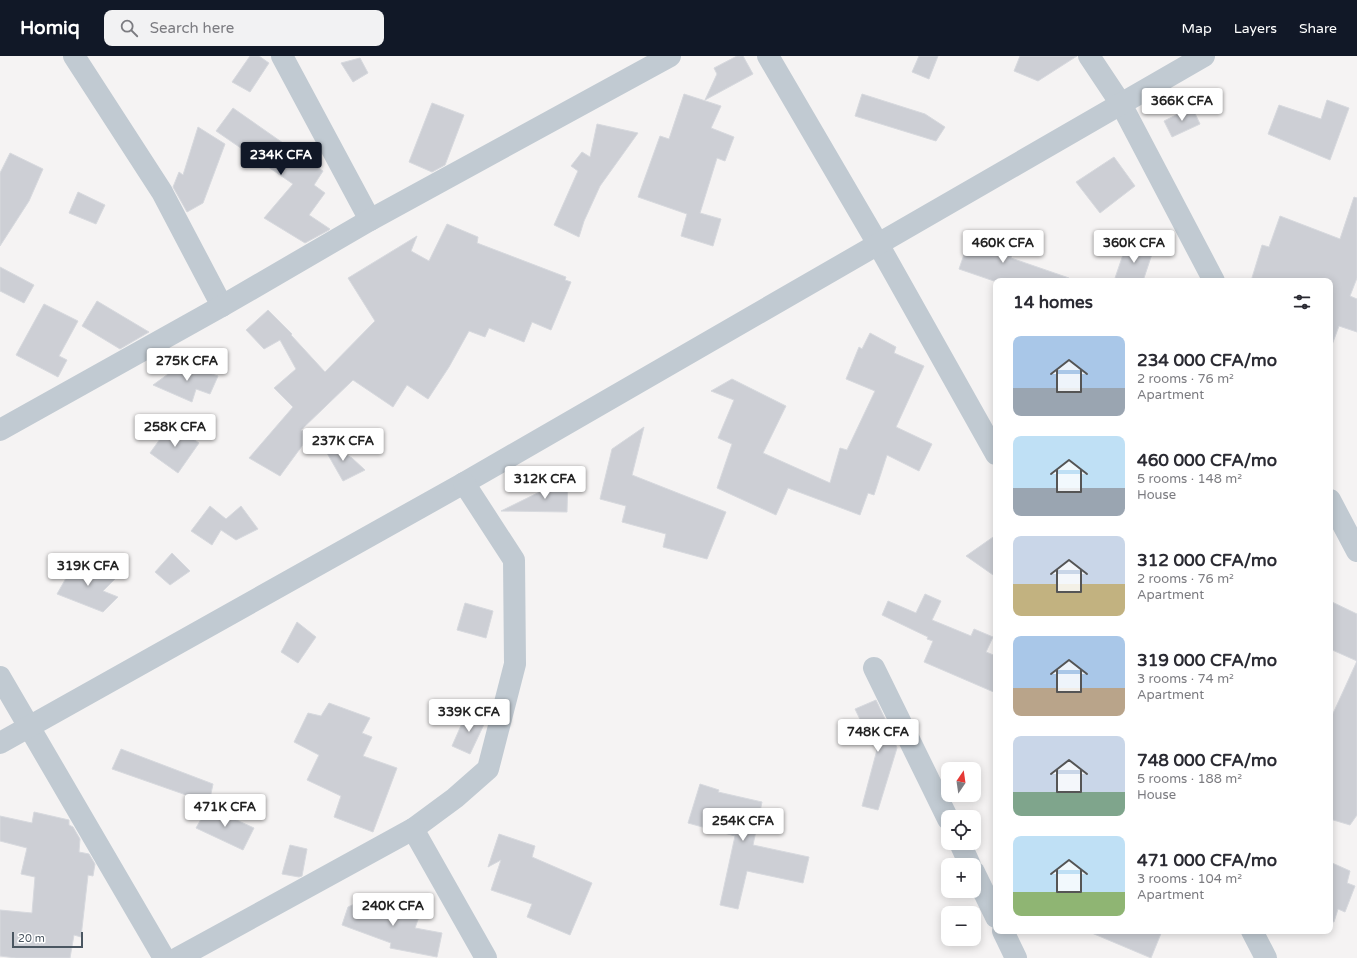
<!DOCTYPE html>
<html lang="en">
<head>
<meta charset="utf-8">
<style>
	body { margin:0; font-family:"Varela Round",sans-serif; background:#f2f2f3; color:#2b2b33; height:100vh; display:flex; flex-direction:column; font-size:15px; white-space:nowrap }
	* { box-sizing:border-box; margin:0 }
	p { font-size:13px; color:#7c7c81 }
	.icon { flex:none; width:22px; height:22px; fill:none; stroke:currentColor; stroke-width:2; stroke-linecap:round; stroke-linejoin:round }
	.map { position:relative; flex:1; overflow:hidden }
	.panel { position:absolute; left:993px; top:222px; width:340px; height:656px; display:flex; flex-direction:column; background:#fff; border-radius:8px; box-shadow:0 2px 10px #0003 }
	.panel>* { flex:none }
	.needle { width:26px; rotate:13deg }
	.tools { position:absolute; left:941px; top:706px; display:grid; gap:8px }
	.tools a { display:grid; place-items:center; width:40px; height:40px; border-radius:8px; background:#fff; box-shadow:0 2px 10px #0003; font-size:20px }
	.scale { position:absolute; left:12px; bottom:10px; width:71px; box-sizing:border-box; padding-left:4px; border:2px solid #4a5661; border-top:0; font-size:11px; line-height:14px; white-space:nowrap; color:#4a5661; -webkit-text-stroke:3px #fff; paint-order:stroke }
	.price { position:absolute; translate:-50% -34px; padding:0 9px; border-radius:4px; background:#fff; color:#222; font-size:13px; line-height:26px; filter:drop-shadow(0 1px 2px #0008) }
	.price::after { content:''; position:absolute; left:50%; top:24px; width:12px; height:9px; margin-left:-6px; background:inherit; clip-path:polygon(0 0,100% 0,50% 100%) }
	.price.active { background:#111827; color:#fff }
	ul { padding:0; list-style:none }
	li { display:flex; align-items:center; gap:12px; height:100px; padding:0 20px }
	li span { display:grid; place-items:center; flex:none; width:112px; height:80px; border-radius:8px; color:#555 }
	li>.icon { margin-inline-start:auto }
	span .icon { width:48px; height:48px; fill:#fffc; stroke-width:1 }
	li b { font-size:17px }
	h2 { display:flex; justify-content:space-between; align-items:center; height:48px; padding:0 20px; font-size:17px }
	header { display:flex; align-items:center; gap:24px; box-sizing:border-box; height:56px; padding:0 20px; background:#111827; color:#fff }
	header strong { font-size:19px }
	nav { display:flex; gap:22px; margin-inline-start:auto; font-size:14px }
	.search { width:280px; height:36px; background:#f2f2f3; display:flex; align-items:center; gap:10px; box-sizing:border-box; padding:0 14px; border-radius:8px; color:#7c7c81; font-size:15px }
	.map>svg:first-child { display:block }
	.building { fill:#cdcfd5; stroke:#d7d9de }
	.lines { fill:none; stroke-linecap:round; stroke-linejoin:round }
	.minor { stroke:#c1cad2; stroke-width:22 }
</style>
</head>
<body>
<header>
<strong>Homiq</strong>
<div class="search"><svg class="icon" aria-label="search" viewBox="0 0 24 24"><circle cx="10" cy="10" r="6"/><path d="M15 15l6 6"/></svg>Search here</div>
<nav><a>Map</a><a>Layers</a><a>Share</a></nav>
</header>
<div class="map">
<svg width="1357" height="902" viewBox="0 0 1357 902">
	<rect width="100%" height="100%" fill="#f5f3f3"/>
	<g class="building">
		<polygon points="250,0 259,0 269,7 250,36 232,26"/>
		<polygon points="737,0 743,0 753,18 705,44 717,18 714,12"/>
		<polygon points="919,0 938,0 929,23 912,16"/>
		<polygon points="1020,0 1077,0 1038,25 1014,15"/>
		<polygon points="360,2 368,17 353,26 341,7"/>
		<polygon points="684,38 721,50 711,72 734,81 725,105 717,102 700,157 721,163 713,190 681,180 687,158 638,141 660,80 669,83"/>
		<polygon points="862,38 925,58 945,71 936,85 855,60"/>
		<polygon points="1327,44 1349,52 1330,104 1268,78 1279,49 1321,63"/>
		<polygon points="432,47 464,59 445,109 432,116 409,106"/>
		<polygon points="1192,51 1200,68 1172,81 1164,65"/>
		<polygon points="233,52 323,115 314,129 325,137 309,159 330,173 329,174 305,187 264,162 293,128 216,75"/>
		<polygon points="597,68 638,77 600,130 584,165 579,181 554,169 578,115 571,110 582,96 590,101"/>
		<polygon points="198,71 225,88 203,147 187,156 173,131 179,116 183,119"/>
		<polygon points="10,97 43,113 29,145 0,190 0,117"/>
		<polygon points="1114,101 1135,130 1100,157 1076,126"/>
		<polygon points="78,136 105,149 96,168 69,157"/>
		<polygon points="1354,141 1357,142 1357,222 1350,240 1357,243 1357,276 1339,270 1332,289 1330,288 1330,225 1251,225 1262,189 1269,191 1280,160 1340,183"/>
		<polygon points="447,168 478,181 477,187 566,221 565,224 571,226 551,274 532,266 524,286 489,272 485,281 469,275 449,311 428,343 407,329 393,351 353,324 301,374 310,379 280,420 249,402 293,351 274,332 296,313 280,284 264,293 246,274 268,254 292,278 291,279 325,316 375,265 348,222 417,180 411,195 429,205"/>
		<polygon points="995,177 1015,182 1011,202 1069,222 1068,225 994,225 959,213 968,187 990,195"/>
		<polygon points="1127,187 1153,195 1143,225 1114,225"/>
		<polygon points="0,211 34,229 24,247 0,235"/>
		<polygon points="97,245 149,276 120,293 82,270"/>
		<polygon points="44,248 78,265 59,300 67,304 58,321 16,299"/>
		<polygon points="870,277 896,291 894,297 924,310 896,371 932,388 919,415 887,399 874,439 868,437 860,459 788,432 776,459 717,432 732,388 718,382 734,344 711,335 732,323 786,350 763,397 830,427 840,392 847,394 875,335 846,323 859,291 862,293"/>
		<polygon points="182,308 218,320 210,338 196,333 192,346 153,329"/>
		<polygon points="171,368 199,387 178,417 150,397"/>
		<polygon points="644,371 632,419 726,456 707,503 663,491 666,478 622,466 626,450 600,443 612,393"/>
		<polygon points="319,383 352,402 365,414 343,425"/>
		<polygon points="568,422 567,456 501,455"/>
		<polygon points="210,450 226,463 241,450 258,473 236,484 221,474 212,489 191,475"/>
		<polygon points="996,479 996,521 966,500"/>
		<polygon points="172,497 190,515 170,529 155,516"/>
		<polygon points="77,503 116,522 103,535 118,541 103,556 57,538"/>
		<polygon points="925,538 941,545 932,564 971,580 974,573 993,581 986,596 996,600 996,637 924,606 933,585 927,583 928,581 882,559 888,545 916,557"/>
		<polygon points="1330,545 1357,558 1357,605 1330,593"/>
		<polygon points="465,547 493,555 486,582 457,574"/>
		<polygon points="297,566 316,581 298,607 281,596"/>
		<polygon points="1357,605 1357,759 1350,769 1330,763 1330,664"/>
		<polygon points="876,644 889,671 897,692 878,754 862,750 882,675 867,678 855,653"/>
		<polygon points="329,647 370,662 362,677 372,681 363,700 397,712 373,776 334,761 341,740 307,724 319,699 294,686 308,657 321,660"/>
		<polygon points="467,656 486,664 470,698 452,690"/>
		<polygon points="121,693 213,728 209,747 112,713"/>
		<polygon points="700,728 719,734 718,736 762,746 753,789 809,801 803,827 747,815 738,853 720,849 735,780 688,767"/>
		<polygon points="208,751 254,772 243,794 196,772"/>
		<polygon points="34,756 69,764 69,769 73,771 80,783 79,796 89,798 95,808 93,820 88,819 81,881 74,879 70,902 16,902 0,900 0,854 32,857 35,821 21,818 27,792 0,785 0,760 32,767"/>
		<polygon points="499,778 535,790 532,801 592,827 570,879 527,861 532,848 491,834 501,804 488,811"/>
		<polygon points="290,789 307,793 302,820 299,821 282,818"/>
		<polygon points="1330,806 1350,815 1347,827 1355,830 1345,856 1338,853 1334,866 1330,865"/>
		<polygon points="386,843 421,855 415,872 442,877 437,901 390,892 391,887 342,869 348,851 363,844 383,852"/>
		<polygon points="1087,875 1162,875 1151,902"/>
	</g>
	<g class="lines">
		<g class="minor">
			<polyline points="74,0 162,136 222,250"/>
			<polyline points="282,0 370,164"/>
			<polyline points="768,0 878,188 996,398"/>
			<polyline points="1089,0 1121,48 1214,225"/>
			<polyline points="0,374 222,250 370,164 670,0"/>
			<polyline points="1330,444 1357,495"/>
			<polyline points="874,612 948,763"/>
			<polyline points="0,621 164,902"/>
			<polyline points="0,687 464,427 1204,0"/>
			<polyline points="413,773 455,742 488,713 515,608 514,504 464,427"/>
			<polyline points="960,787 970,809"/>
			<polyline points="974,816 996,861"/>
			<polyline points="1003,875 1016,902"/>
			<polyline points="1252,875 1266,902"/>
			<polyline points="178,902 413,773 486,902"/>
		</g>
	</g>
</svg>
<div class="tools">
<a><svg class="needle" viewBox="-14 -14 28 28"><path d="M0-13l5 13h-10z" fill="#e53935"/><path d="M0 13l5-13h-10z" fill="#7c7c81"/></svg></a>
<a><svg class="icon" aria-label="locate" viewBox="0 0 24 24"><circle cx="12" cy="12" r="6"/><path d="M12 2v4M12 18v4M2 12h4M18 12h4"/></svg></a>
<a>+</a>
<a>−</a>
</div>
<div class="scale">20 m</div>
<b class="price" style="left:1182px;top:66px">366K CFA</b>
<b class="price active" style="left:281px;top:120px">234K CFA</b>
<b class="price" style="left:1003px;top:208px">460K CFA</b>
<b class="price" style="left:1134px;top:208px">360K CFA</b>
<b class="price" style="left:187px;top:326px">275K CFA</b>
<b class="price" style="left:175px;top:392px">258K CFA</b>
<b class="price" style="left:343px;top:406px">237K CFA</b>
<b class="price" style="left:545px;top:444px">312K CFA</b>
<b class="price" style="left:88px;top:531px">319K CFA</b>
<b class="price" style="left:469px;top:677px">339K CFA</b>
<b class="price" style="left:878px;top:697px">748K CFA</b>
<b class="price" style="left:225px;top:772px">471K CFA</b>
<b class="price" style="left:743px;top:786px">254K CFA</b>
<b class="price" style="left:393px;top:871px">240K CFA</b>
<section class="panel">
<h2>14 homes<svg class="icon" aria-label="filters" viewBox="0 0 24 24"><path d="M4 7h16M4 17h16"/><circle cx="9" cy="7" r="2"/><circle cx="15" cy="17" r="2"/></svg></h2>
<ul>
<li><span style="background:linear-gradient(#a9c7e8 65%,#9aa5b1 0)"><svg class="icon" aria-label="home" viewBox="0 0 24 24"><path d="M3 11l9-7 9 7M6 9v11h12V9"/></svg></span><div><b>234 000 CFA/mo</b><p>2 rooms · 76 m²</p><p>Apartment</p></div></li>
<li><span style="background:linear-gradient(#bfe0f5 65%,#9aa5b1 0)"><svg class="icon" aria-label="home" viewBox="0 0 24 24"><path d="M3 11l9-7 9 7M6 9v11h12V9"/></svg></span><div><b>460 000 CFA/mo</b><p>5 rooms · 148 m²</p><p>House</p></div></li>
<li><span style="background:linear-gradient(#c9d6e8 60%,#c2b280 0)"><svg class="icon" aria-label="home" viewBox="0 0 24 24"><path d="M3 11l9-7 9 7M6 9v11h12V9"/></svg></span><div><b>312 000 CFA/mo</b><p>2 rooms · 76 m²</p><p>Apartment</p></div></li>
<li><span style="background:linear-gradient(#a9c7e8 65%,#b9a48a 0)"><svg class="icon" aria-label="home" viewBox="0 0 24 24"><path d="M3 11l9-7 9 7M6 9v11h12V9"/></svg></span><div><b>319 000 CFA/mo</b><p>3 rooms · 74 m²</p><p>Apartment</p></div></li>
<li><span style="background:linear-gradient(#c9d6e8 70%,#7fa58c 0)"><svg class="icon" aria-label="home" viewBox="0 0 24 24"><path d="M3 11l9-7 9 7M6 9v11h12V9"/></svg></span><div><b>748 000 CFA/mo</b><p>5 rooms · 188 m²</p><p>House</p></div></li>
<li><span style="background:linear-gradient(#bfe0f5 70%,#8fb573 0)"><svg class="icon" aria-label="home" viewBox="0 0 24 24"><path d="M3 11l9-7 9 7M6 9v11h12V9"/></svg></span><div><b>471 000 CFA/mo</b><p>3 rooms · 104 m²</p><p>Apartment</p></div></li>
</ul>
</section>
</div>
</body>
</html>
